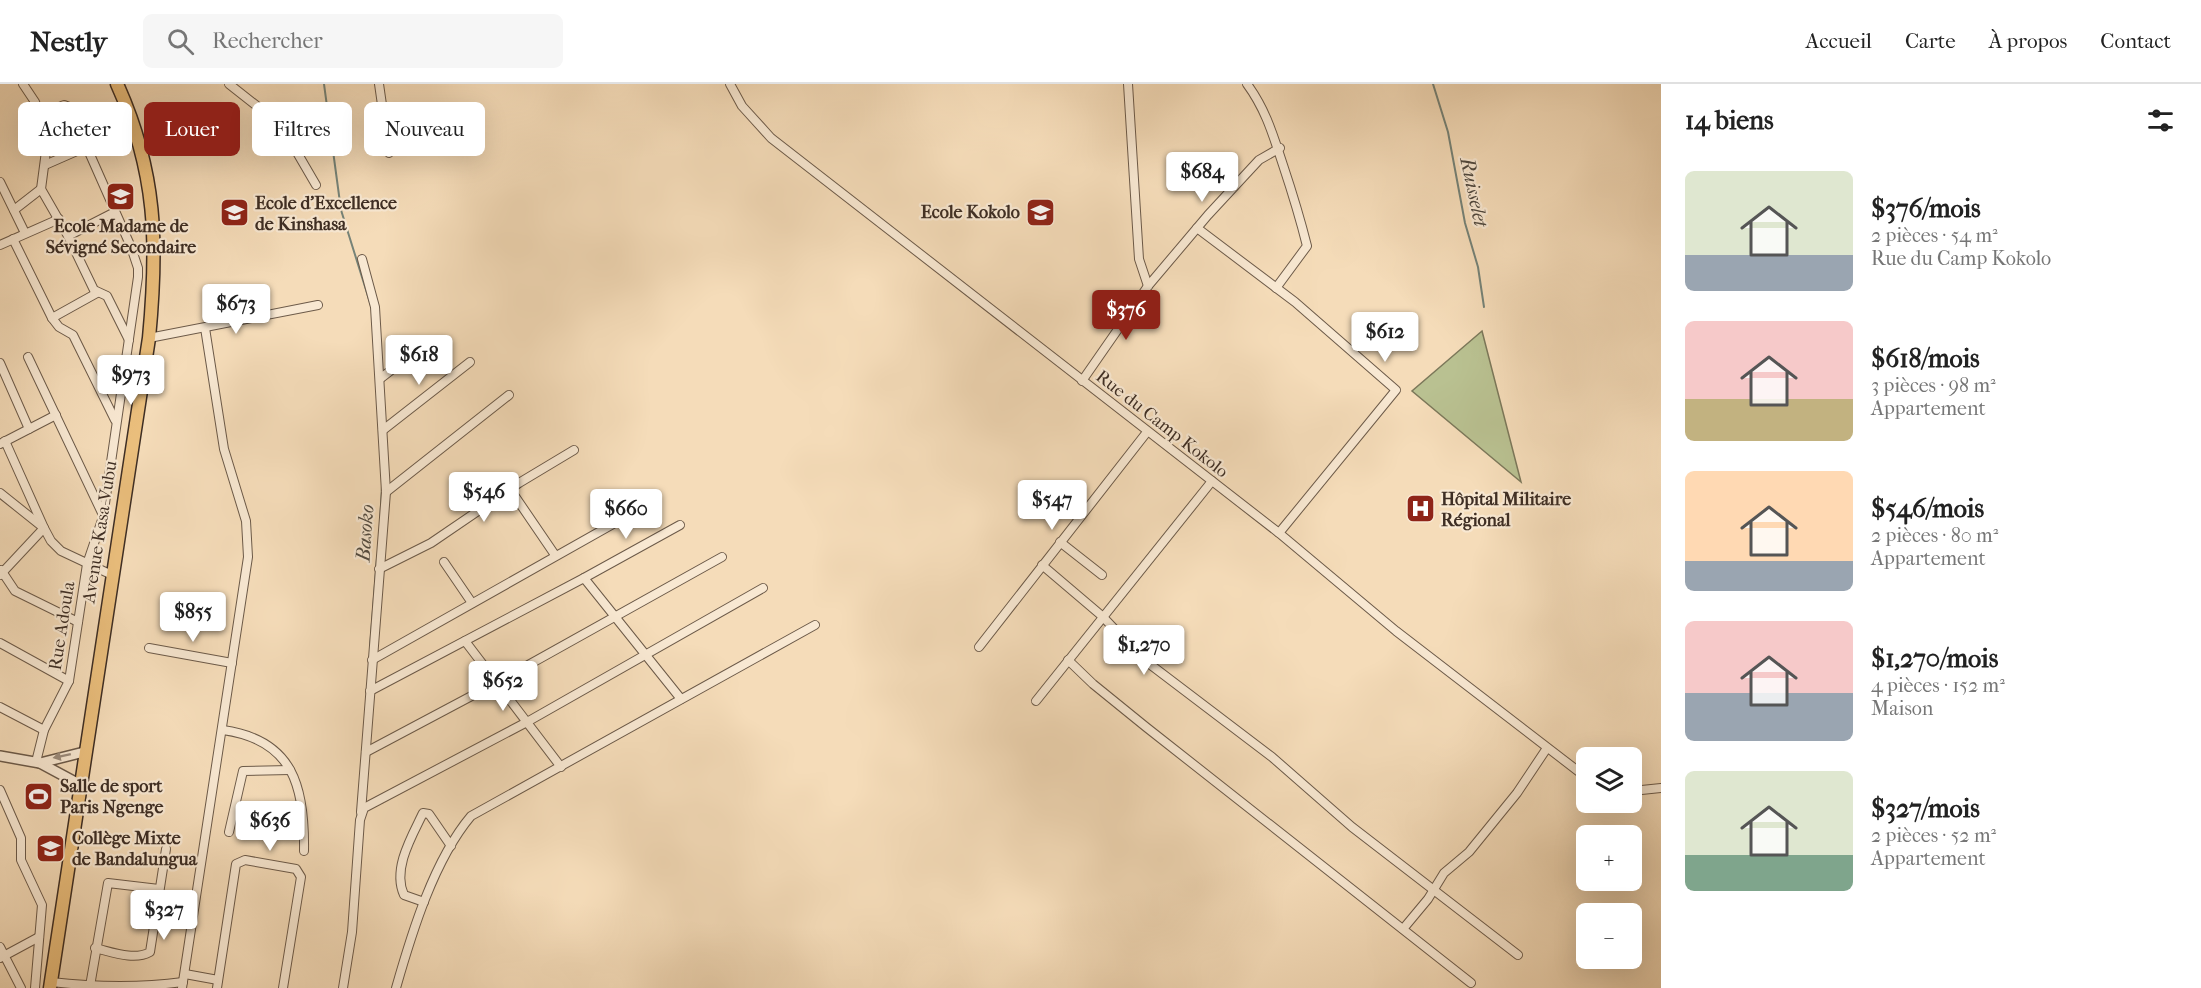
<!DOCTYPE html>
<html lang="fr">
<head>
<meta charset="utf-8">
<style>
	body { margin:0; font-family:"IM FELL French Canon",serif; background:#f6f6f6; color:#222; height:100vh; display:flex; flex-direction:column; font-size:22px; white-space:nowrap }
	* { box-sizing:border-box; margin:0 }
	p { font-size:20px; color:#767676 }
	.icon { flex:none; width:33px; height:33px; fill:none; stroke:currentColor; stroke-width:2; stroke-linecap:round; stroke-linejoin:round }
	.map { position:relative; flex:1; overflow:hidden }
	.sheet { display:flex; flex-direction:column; background:#fff; width:540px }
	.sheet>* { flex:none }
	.banner { position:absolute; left:18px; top:18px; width:570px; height:54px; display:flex; gap:12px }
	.fabs { position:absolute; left:1576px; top:663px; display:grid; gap:12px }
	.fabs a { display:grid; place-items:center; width:66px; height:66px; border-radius:9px; background:#fff; box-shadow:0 6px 24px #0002; font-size:30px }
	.price { position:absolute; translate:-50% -51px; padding:0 14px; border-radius:6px; background:#fff; color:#222; font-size:20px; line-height:39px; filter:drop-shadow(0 2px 3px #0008) }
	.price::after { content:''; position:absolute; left:50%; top:36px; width:18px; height:14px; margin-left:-9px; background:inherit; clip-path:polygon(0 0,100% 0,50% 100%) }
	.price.selected { background:#8f2418; color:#fff }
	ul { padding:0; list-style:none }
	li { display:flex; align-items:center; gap:18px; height:150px; padding:0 24px }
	li span { display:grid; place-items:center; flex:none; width:168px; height:120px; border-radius:9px; color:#555 }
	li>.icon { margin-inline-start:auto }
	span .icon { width:72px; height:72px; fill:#fffc; stroke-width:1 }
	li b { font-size:26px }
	h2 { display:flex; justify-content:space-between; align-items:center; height:72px; padding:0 24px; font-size:26px }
	.pill { padding:0 21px; border-radius:9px; background:#fff; box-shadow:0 6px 24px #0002; font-size:21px; line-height:54px }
	.pill.selected { background:#8f2418; color:#fff }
	header { display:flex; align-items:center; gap:36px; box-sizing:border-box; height:84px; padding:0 30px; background:#fff; border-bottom:2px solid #e0e0e0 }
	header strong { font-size:28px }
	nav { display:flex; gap:33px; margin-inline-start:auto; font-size:21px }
	.search { width:420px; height:54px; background:#f6f6f6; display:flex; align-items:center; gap:15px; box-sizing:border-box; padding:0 21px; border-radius:9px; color:#767676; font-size:22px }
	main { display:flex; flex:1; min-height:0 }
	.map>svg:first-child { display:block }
	.green { fill:#b9c191; stroke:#7c785a; stroke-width:1.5 }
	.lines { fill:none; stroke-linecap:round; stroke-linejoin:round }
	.stream { stroke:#768378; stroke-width:2 }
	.minor-casing { stroke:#6c5a49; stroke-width:10 }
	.tertiary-casing { stroke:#6c5a49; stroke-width:12 }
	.primary-casing { stroke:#3e2e24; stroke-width:15 }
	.minor { stroke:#f8e8d2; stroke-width:8 }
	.tertiary { stroke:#f8e8d2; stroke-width:9 }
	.primary { stroke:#eabe7c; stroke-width:12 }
	.oneway { fill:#9b8b7b }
	.labels { text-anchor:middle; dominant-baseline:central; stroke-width:4.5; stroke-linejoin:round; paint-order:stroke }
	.poi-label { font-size:18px; font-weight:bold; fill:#3e2e24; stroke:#f8e8d2; text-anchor:start }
	.street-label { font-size:18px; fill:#3e2e24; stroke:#f8e8d2 }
	.water-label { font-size:20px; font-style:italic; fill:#514a40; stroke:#f8e8d2 }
</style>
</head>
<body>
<header>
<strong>Nestly</strong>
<div class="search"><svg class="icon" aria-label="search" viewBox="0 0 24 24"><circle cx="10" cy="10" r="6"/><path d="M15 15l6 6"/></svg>Rechercher</div>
<nav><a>Accueil</a><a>Carte</a><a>À propos</a><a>Contact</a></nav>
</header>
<main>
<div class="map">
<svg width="1661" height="904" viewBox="0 0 1661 904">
	<rect width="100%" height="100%" fill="#f5dcb9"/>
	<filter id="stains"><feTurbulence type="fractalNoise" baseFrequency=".00333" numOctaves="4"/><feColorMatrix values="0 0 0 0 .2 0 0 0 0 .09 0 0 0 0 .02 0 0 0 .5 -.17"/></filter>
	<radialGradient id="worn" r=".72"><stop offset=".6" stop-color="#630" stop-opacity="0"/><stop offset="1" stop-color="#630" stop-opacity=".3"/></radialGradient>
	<polygon class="green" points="1482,247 1521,398 1412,307"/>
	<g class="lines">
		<g class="stream">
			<polyline points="324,0 341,126 372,225"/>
			<polyline points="1433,0 1448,48 1465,139 1478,183 1484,223"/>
			<polyline points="380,441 382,402"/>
			<polyline points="370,564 377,474"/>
			<polyline points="350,827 360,698"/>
		</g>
		<defs>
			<g id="minor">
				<polyline points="23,0 35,18 48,52 41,105 68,152 94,206 107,212 129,256"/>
				<polyline points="229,0 281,41 316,101"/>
				<polyline points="379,0 389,69"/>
				<polyline points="730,0 742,22 771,54 1279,449 1396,547 1587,694"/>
				<polyline points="1128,0 1139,175 1148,202"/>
				<path d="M1247,0C1266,26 1273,51 1283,81C1292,108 1300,134 1307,162L1276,204"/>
				<polyline points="45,81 86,63"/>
				<polyline points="0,98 25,149"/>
				<polyline points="14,126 41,105"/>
				<polyline points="1197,144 1295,218 1396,306 1279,449"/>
				<polyline points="68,152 113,129"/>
				<polyline points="13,155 52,234 59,243 73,251 115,336"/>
				<polyline points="0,161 59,135"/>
				<polyline points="52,234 97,209"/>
				<polyline points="149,254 318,221"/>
				<polyline points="28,273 103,431"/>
				<polyline points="0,279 29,345"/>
				<polyline points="381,294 403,277"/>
				<polyline points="1082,297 1148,202 1208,131 1259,76 1280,64"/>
				<polyline points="383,346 470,278"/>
				<polyline points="0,360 56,331"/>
				<polyline points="510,405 555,471"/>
				<polyline points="386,408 509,311"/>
				<polyline points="0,409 44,444 51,457 61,467 112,491"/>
				<polyline points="1060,458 1102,491"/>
				<polyline points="444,478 472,519"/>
				<polyline points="1042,481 1102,532 1143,575 1272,673 1352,743 1518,871"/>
				<polyline points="379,485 431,459 519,399 574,366"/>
				<polyline points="1,486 15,507 78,538"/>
				<polyline points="0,491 44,444 5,357"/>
				<polyline points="584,494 680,441"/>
				<polyline points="465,557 561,683"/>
				<polyline points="0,559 69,597"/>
				<polyline points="979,563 1147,348"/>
				<polyline points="149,564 232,579"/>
				<polyline points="372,576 645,422"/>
				<polyline points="1068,576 1093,600 1146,643 1471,899"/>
				<polyline points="370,607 584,494 681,615"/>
				<polyline points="1036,617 1212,397"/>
				<polyline points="0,623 44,646"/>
				<path d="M223,646C294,656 305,704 304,767"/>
				<polyline points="366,668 496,599 722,473"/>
				<polyline points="36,678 44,646 69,597 87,480 103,433 138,193 138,184 131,163 69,23 64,21 40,31"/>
				<polyline points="0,706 21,754 21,776 42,821 35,904"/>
				<polyline points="1632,707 1661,704"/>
				<polyline points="361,728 386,408 375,223 362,175"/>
				<polyline points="229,748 243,687 290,686"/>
				<path d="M424,818L404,811C392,785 412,752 423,729L429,730L451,762"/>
				<polyline points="1403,845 1428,815 1444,789 1469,768 1517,709 1547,664"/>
				<polyline points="0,863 21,904"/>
				<path d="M95,864C112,868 134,877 150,868L166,765"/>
				<polyline points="0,874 39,853"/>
				<polyline points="185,890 218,896"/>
				<path d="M51,898C95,903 139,904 183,898"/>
				<polyline points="90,902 108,799 159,805"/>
				<polyline points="182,904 248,473 246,437 224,365 205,244"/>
				<polyline points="217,904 236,780 245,776 296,785 301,793 283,904"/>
				<polyline points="343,904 352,848 360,736 364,724 527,638 763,504"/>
				<path d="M396,904C412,848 434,776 471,732L815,541"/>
			</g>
			<g id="tertiary">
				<polyline points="0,672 40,679 79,700"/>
				<polyline points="40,679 84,668"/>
			</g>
			<path id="primary" d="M50,904L149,254C158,160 157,88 117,0"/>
		</defs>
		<use href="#minor" class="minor-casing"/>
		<use href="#tertiary" class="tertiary-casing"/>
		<use href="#primary" class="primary-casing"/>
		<use href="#minor" class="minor"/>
		<use href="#tertiary" class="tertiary"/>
		<use href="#primary" class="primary"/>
	</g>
	<defs><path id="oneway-solid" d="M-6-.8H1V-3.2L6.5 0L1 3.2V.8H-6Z" transform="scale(1.5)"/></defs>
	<use class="oneway" href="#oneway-solid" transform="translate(62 672) rotate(168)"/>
	<defs>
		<symbol id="school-square" viewBox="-11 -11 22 22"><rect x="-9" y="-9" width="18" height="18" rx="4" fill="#8f2418" stroke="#f8e8d2"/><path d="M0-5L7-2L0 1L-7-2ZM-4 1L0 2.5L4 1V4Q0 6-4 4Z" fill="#fff"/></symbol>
		<symbol id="hospital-square" viewBox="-11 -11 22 22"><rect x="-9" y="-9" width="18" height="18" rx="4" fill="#8f2418" stroke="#f8e8d2"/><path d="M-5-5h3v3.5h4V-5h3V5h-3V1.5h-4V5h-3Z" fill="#fff"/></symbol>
		<symbol id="stadium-square" viewBox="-11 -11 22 22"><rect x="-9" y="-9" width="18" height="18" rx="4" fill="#8f2418" stroke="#f8e8d2"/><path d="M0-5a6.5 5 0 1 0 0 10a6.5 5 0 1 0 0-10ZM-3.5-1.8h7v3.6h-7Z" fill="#fff"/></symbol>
	</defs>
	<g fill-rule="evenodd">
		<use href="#school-square" x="104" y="96" width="33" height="33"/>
		<use href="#school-square" x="1024" y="112" width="33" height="33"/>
		<use href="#school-square" x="218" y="112" width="33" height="33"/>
		<use href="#hospital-square" x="1404" y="408" width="33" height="33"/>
		<use href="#stadium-square" x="22" y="696" width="33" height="33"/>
		<use href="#school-square" x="34" y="748" width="33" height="33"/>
	</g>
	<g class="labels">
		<g class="poi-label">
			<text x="255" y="119">Ecole d'Excellence<tspan x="255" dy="21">de Kinshasa</tspan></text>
			<text x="1020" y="128" text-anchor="end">Ecole Kokolo</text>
			<text x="121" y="142" text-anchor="middle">Ecole Madame de<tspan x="121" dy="21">Sévigné Secondaire</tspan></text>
			<text x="1441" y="415">Hôpital Militaire<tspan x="1441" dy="21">Régional</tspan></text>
			<text x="60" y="702">Salle de sport<tspan x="60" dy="21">Paris Ngenge</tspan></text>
			<text x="72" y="754">Collège Mixte<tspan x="72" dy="21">de Bandalungua</tspan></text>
		</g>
		<g class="street-label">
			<text transform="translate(1162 340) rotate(38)">Rue du Camp Kokolo</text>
			<text transform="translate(100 448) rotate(-81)">Avenue Kasa-Vubu</text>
			<text transform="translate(62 542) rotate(-81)">Rue Adoula</text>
		</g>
		<g class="water-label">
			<text transform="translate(1474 108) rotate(78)">Ruisselet</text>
			<text transform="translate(365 449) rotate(-86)">Basoko</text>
		</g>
	</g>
	<rect width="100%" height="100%" filter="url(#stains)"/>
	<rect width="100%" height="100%" fill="url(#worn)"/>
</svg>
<div class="fabs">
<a><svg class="icon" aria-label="layers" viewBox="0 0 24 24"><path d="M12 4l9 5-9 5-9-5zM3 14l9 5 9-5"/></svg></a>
<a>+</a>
<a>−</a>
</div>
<b class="price" style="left:1202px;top:119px">$684</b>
<b class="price" style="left:236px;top:251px">$673</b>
<b class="price selected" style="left:1126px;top:257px">$376</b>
<b class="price" style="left:1385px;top:279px">$612</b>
<b class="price" style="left:419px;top:302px">$618</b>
<b class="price" style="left:131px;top:322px">$973</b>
<b class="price" style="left:484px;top:439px">$546</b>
<b class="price" style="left:1052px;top:447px">$547</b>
<b class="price" style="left:626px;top:456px">$660</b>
<b class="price" style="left:193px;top:559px">$855</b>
<b class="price" style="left:1144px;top:592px">$1,270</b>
<b class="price" style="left:503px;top:628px">$652</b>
<b class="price" style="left:270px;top:768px">$636</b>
<b class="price" style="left:164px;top:857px">$327</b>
<div class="banner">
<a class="pill">Acheter</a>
<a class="pill selected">Louer</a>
<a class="pill">Filtres</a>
<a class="pill">Nouveau</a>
</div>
</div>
<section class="sheet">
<h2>14 biens<svg class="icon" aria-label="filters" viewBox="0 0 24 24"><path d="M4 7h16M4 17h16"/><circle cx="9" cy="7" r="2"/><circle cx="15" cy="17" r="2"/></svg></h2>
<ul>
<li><span style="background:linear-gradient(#dfe7d0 70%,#9aa5b1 0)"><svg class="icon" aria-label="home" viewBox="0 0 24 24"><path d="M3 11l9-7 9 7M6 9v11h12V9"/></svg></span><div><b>$376/mois</b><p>2 pièces · 54 m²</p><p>Rue du Camp Kokolo</p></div></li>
<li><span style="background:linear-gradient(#f6c9c9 65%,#c2b280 0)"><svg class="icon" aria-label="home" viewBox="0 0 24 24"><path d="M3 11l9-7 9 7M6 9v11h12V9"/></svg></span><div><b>$618/mois</b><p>3 pièces · 98 m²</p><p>Appartement</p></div></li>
<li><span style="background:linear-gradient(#ffd9b3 75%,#9aa5b1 0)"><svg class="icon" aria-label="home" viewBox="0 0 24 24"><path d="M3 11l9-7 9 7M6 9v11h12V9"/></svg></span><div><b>$546/mois</b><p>2 pièces · 80 m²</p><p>Appartement</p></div></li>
<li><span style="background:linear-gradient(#f6c9c9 60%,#9aa5b1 0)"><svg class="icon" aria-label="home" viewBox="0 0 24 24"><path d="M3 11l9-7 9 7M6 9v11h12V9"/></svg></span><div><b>$1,270/mois</b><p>4 pièces · 152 m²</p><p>Maison</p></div></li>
<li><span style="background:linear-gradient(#dfe7d0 70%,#7fa58c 0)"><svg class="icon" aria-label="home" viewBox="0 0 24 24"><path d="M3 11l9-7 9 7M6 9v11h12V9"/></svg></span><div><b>$327/mois</b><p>2 pièces · 52 m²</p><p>Appartement</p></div></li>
</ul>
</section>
</main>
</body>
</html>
